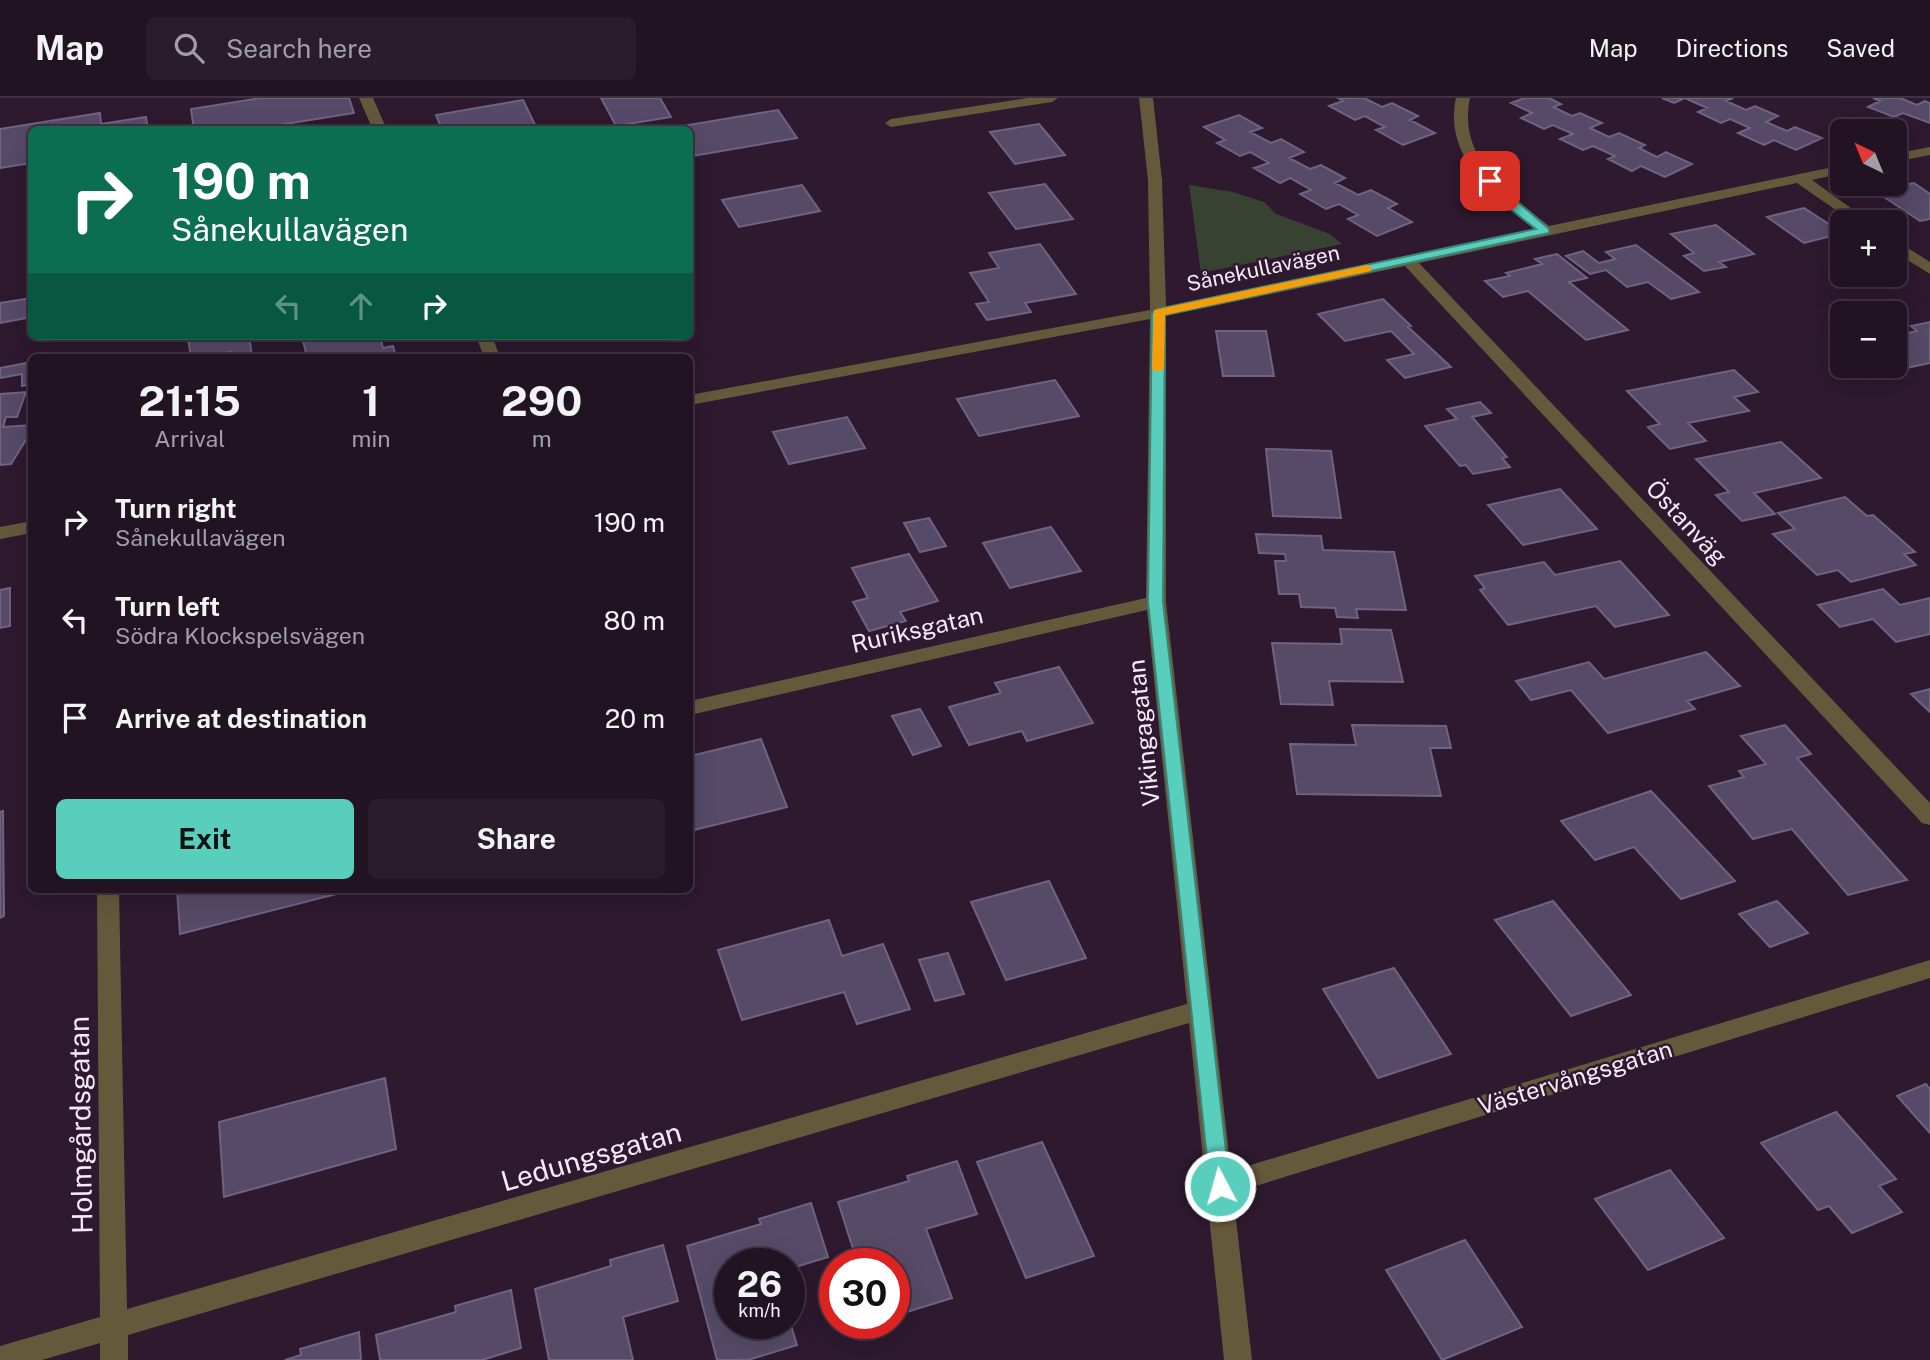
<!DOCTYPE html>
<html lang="en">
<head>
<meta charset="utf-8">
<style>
  :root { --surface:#221323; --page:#2a1c2b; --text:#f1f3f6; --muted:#a29ea6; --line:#3f3241; --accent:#5acebd }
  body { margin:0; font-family:"Public Sans",sans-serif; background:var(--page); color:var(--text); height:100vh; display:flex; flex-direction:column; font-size:26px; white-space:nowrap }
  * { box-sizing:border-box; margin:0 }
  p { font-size:23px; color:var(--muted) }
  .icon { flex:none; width:38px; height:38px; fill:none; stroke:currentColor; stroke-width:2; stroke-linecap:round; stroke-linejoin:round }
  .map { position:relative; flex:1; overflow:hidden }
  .sheet { position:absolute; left:28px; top:256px; width:665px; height:539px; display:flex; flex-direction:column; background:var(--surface); border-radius:10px; box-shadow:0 7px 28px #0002,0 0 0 2px var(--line) }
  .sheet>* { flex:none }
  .top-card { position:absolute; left:28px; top:28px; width:665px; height:214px; border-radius:10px; box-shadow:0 7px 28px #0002,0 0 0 2px var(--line); background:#0b6e4f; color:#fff; overflow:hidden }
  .needle { width:46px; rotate:317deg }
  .tools { position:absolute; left:1830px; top:21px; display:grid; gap:14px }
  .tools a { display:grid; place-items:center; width:77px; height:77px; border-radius:10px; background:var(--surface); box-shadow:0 7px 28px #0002,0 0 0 2px var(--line); font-size:35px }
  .speed { position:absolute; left:714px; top:1150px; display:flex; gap:14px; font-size:35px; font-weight:700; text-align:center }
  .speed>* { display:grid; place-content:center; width:91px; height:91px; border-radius:50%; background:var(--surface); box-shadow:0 7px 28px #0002,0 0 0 2px var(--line); line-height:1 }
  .speed small { font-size:18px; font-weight:400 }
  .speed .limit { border:10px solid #d22; background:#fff; color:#111 }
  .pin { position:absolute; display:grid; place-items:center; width:60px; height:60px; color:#fff; margin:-30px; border-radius:14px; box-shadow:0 4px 10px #0006 }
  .me { position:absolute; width:77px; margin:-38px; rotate:354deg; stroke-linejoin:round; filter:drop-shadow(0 0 5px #0008) }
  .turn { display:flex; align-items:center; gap:24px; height:147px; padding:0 28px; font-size:32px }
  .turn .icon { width:91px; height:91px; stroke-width:2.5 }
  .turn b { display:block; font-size:49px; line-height:60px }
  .lanes { display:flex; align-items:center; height:66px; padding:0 28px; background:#0003; justify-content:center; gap:35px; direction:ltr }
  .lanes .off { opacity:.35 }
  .eta { display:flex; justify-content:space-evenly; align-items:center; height:119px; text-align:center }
  .eta b { font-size:42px; font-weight:700; line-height:49px }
  .primary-button { display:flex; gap:14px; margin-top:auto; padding:14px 28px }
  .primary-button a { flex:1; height:80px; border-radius:10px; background:var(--accent); color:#111; font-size:28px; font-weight:700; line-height:80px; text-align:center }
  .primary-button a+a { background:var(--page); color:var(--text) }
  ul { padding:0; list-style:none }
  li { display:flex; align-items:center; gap:21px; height:98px; padding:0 28px }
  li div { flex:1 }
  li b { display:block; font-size:26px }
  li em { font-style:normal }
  header { display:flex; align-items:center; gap:42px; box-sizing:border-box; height:98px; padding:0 35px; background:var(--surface); border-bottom:2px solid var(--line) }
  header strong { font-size:33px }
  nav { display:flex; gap:38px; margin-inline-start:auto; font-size:24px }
  .search { width:490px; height:63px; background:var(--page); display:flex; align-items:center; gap:18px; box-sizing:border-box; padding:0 24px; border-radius:10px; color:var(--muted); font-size:26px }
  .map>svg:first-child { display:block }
  .green { fill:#384232 }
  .building { fill:#564a68; stroke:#6f6382; stroke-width:2 }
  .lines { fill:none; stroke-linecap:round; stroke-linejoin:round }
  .lane { fill:#65593c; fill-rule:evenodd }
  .street { fill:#65593c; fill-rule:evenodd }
  .route { fill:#5acebd; stroke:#3a867b; stroke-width:2 }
  .slow { fill:#f59e0b }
  .labels { text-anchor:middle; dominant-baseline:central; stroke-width:5; stroke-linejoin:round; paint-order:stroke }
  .far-street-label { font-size:21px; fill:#f7e9f8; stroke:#2e192f }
  .street-label { font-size:24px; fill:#f7e9f8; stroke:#2e192f }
  .near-street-label { font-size:28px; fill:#f7e9f8; stroke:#2e192f }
</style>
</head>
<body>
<header>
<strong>Map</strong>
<div class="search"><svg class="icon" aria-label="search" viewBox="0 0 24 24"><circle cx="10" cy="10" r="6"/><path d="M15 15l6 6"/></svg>Search here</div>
<nav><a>Map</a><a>Directions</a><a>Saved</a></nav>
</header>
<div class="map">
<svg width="1930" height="1262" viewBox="0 0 1930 1262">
  <rect width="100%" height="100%" fill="#2e192f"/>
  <path class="green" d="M1189 87 1233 94 1264 104 1276 116 1330 136 1342 146 1201 175Z"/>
  <path class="building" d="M261 0H349L354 15 247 32H194L191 11Z
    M601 0H660L671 19 616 28Z
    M1338 0H1364L1382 9 1392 5 1418 18 1410 22 1435 35 1403 47 1376 32 1385 29 1365 18 1355 22 1329 8 1343 3Z
    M1525 0H1549L1561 6 1553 9 1572 18 1580 15 1602 25 1590 30 1609 39 1619 35 1645 47 1639 50 1657 59 1666 54 1692 66 1665 79 1641 68 1632 73 1608 61 1615 58 1593 48 1583 52 1560 41 1573 36 1553 27 1544 31 1521 20 1532 15 1511 5Z
    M1662 0H1733L1726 3 1746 12 1755 8 1778 18 1766 24 1787 33 1795 29 1822 40 1796 52 1774 42 1764 47 1738 35 1750 30 1730 21 1721 25 1698 14 1707 10 1685 0 1674 5Z
    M1873 0H1900L1917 7 1925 3 1930 5V25L1903 15 1894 19 1868 9 1880 3Z
    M523 2 536 29 545 28 547 32H424L441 29 436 17Z
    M778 12 797 40 693 58 690 51V32L677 29Z
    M100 15 101 26 146 19 148 32H32V65L0 70V31Z
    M1239 17 1262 30 1250 34 1271 45 1281 41 1304 54 1289 60 1310 71 1321 67 1345 80 1335 85 1358 97 1371 92 1397 106 1388 110 1412 124 1377 138 1348 121 1358 117 1339 106 1326 111 1300 96 1311 92 1290 80 1280 85 1254 70 1269 65 1250 54 1240 58 1217 45 1225 42 1204 29Z
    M1039 26 1065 57 1015 66 990 34Z
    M1914 85 1930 96V121L1920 123 1875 93Z
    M1045 86 1073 121 1016 131 989 95Z
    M802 87 820 113 739 129 722 102Z
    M1804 110 1843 135 1804 145 1767 119Z
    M1716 127 1754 156 1719 164 1726 169 1704 173 1684 158 1694 155 1671 136Z
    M1040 146 1076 196 1025 205 1031 214 987 222 976 206 989 204 970 175 999 170 989 155Z
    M1636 147 1699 194 1671 201 1648 184 1627 189 1606 172 1590 176 1566 158 1583 153 1599 165 1615 161 1606 154Z
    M1557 156 1587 180 1569 184 1628 232 1586 242 1528 193 1503 199 1485 183 1510 178 1506 175 1542 166 1535 161Z
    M32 200V219L0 225V205Z
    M1383 201 1411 228 1408 229 1451 269 1405 280 1387 262 1414 256 1391 233 1345 243 1318 216Z
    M1930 224V265L1888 274 1879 268H1895V238L1917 233 1911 228Z
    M1216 233H1266L1274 278H1223Z
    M204 238H249L252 259H232L231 254 191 259 188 241Z
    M302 238H380L383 250 393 248 396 259H307Z
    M32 264V286L22 288V276L0 280V270Z
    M1734 272 1758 294 1734 299 1749 313 1688 325 1706 343 1670 351 1648 329 1660 326 1627 293Z
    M1055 282 1079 318 979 338 957 301Z
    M26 294 17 319H6L3 329 32 327V332L11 366 0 367V296Z
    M1480 304 1491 315 1472 319 1507 359 1502 360 1510 369 1473 376 1466 367 1460 368 1425 328 1457 321 1447 311Z
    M847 319 865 350 789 366 773 334Z
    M1781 344 1821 380 1754 395 1775 416 1742 423 1716 397 1729 394 1696 361Z
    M1266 351 1331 353 1341 420 1273 418Z
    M1560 391 1597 431 1523 447 1488 407Z
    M1845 399 1867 418 1873 417 1915 454 1904 456 1916 467 1851 484 1838 472 1817 477 1773 436 1795 431 1778 415Z
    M929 420 946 448 920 454 904 425Z
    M1051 429 1081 473 1010 490 983 445Z
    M1256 436 1321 438 1323 452 1394 454 1406 512 1356 511 1358 520 1337 519 1335 510 1301 509 1299 496H1279L1275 463H1286L1285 456 1259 455Z
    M909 456 938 503 900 514 906 523 869 533 853 504 868 500 852 470Z
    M1620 463 1669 517 1615 529 1596 508 1508 527 1480 492 1485 490 1475 478 1544 464 1555 477Z
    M10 490V528L0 530V492Z
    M1883 491 1900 507 1930 500V536L1896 544 1873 521 1840 529 1818 507Z
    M1340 531 1391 532 1403 584 1329 583 1333 607 1281 606 1272 545 1342 546Z
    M1706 554 1740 588 1687 603 1695 611 1608 635 1571 592 1531 602 1516 583 1589 564 1604 581Z
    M1059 569 1093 625 1027 643 1022 633 969 647 949 609 1001 595 995 585Z
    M1930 591V614L1911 596Z
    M920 611 941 648 913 657 892 618Z
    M1352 627 1446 628 1451 650H1430L1441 698 1297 696 1290 646 1356 647Z
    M1785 627 1811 656 1797 660 1907 782 1848 797 1792 731 1753 741 1709 688 1744 679 1739 673 1766 666 1741 638Z
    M761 641 787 709 690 733V658Z
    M1651 693 1735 783 1681 801 1634 749 1595 762 1561 723Z
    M3 713 4 818 0 820V714Z
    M1049 783 1086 860 1006 882 971 804Z
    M177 791H356L180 836Z
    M1553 803 1631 897 1571 918 1495 822Z
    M1777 803 1808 835 1770 849 1739 816Z
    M829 822 842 858 883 846 910 911 857 926 844 894 742 922 718 852Z
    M948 855 964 896 935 903 919 862Z
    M1394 870 1451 956 1378 980 1323 891Z
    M385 980 396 1051 224 1099 219 1024Z
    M1926 986 1930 991V1035L1897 998Z
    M1836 1014 1896 1081 1879 1088 1902 1114 1852 1135 1829 1108 1818 1112 1761 1045Z
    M1042 1044 1094 1158 1026 1180 977 1064Z
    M957 1063 977 1116 926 1131 952 1200 894 1218V1166H858L838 1104 909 1083 907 1078Z
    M1670 1072 1724 1140 1648 1172 1595 1101Z
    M811 1105 828 1159 789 1171V1166H730V1225H789V1221L797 1247 748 1262H717L687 1148 761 1126 759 1121Z
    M1465 1142 1522 1229 1442 1262 1386 1172Z
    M663 1147 678 1203 623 1219 633 1262H549L535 1191 611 1168 610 1162Z
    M511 1192 521 1250 482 1262H380L376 1237 456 1214 455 1208Z
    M359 1234 361 1262H285L301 1257 300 1251Z"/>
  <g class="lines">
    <path class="lane" d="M1028 0H1058L1052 4 891 29 885 25 891 21Z"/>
    <path class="street" d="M359 0H373L387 32H373Z
      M1139 0H1153L1162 82 1166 209 1534 131C1493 98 1443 58 1456 0H1470C1457 59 1507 95 1549 128L1843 67V75L1812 82 1870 124H1853L1797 85 1419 165 1930 705V727L1922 725 1405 168 1166 218V504L1231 1073 1930 862V880L1233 1095 1252 1262H1224L1189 925 128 1237V1262H100V1245L42 1262H0V1248L100 1219 97 791H119L127 1211 1187 906 1147 512 690 617V603L1146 500 1150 221 690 307V297L1150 212 1148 82Z
      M1930 49V57L1895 64V56Z
      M1895 142 1930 164V176L1895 154Z
      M476 238H492L500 259H484Z
      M32 423V435L0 441V429Z"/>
  </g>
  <path class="route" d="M1490 80 1549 131V135L1165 217 1163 504 1230 1088 1227 1094 1220 1096 1213 1094 1210 1088 1148 504 1152 215 1158 211 1536 131 1501 104 1484 83Z"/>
  <path class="slow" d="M1367 167 1371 168V173L1165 217 1164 271 1158 274 1152 271 1154 212Z"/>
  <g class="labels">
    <g class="far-street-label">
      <text transform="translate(1263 170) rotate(-12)">Sånekullavägen</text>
    </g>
    <g class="street-label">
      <text transform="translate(1687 424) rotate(47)">Östanväg</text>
      <text transform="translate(917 531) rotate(-13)">Ruriksgatan</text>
      <text transform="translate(1143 635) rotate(-96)">Vikingagatan</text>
      <text transform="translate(1575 979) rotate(-17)">Västervångsgatan</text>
    </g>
    <g class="near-street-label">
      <text transform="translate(80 1027) rotate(-91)">Holmgårdsgatan</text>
      <text transform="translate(591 1058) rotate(-16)">Ledungsgatan</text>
    </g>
  </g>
</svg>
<div class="tools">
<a><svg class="needle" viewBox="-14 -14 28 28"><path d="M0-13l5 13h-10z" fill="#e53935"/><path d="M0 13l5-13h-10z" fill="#a29ea6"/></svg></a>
<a>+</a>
<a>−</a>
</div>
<div class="speed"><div>26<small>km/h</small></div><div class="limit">30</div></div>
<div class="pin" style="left:1490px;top:83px;background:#d93025"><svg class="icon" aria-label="arrive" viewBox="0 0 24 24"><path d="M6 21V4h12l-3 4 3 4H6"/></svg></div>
<svg class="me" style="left:1220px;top:1088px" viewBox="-20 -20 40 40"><circle r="17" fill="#5acebd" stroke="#fff" stroke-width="3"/><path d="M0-11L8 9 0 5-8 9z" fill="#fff"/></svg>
<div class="top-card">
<div class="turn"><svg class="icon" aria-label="right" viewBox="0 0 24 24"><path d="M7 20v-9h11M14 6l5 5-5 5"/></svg><div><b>190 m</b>Sånekullavägen</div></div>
<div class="lanes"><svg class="icon off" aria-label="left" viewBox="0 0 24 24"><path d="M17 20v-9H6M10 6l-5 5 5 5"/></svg><svg class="icon off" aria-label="ahead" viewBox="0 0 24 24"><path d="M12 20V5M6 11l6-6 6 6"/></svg><svg class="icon" aria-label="right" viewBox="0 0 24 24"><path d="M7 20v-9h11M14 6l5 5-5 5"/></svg></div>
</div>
<section class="sheet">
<div class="eta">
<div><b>21:15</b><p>Arrival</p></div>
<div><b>1</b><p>min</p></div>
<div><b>290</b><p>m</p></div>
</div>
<ul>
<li><svg class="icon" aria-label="right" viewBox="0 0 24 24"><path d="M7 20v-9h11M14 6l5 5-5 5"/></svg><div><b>Turn right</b><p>Sånekullavägen</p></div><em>190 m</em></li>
<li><svg class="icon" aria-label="left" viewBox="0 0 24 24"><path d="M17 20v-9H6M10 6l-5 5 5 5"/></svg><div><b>Turn left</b><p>Södra Klockspelsvägen</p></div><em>80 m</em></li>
<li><svg class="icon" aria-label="arrive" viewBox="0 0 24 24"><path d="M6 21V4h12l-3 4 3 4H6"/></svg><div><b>Arrive at destination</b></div><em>20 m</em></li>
</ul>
<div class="primary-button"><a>Exit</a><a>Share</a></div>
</section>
</div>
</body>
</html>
